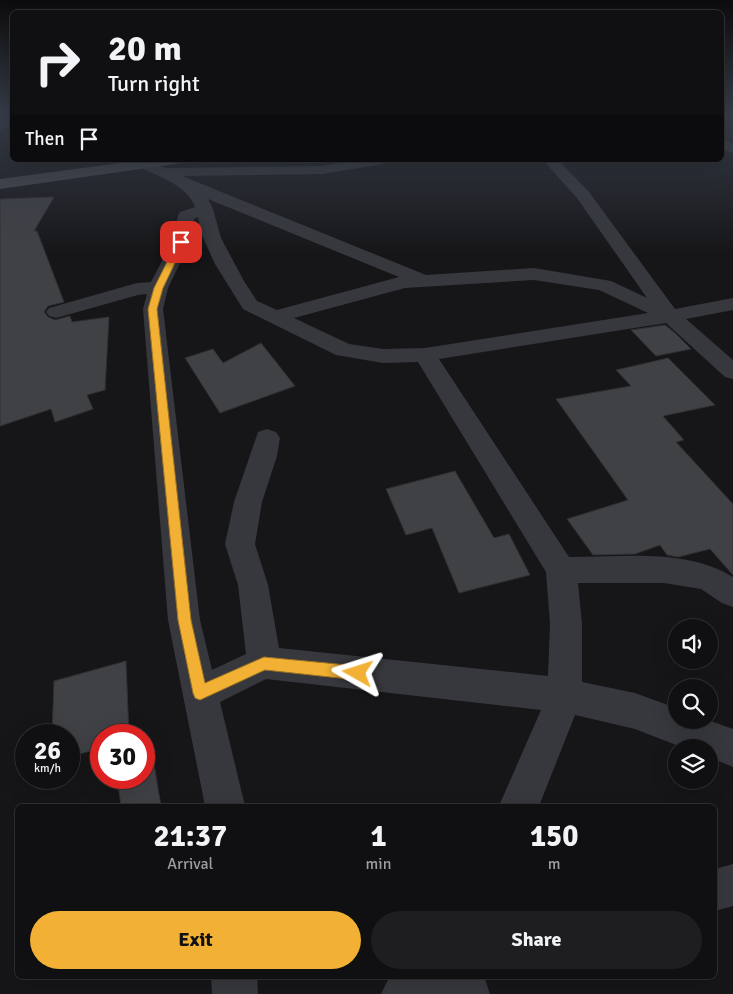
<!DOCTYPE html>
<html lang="en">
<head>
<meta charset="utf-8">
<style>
  :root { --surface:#101012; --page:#1e1e20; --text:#f1f3f6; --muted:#9c9d9f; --line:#303032; --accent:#f2b134 }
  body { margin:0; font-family:Signika,sans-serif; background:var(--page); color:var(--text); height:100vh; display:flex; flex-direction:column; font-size:19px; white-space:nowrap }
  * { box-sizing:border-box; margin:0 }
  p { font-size:16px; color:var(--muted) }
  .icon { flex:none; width:28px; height:28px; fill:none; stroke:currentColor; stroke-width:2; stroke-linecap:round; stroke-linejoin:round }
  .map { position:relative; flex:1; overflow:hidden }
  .panel { position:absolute; left:15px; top:804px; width:702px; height:175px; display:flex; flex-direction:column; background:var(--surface); border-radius:8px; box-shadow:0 5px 20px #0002,0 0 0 1px var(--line) }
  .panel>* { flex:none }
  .guide { position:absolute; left:10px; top:10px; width:714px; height:152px; border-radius:8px; box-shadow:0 5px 20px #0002,0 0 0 1px var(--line); background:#101012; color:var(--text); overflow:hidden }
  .fabs { position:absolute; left:668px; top:619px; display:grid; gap:10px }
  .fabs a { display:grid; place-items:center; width:50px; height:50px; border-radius:50%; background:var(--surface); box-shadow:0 5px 20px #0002,0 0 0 1px var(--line); font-size:25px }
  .speed { position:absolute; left:15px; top:724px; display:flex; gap:10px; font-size:25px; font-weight:700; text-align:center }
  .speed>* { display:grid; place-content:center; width:65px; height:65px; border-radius:50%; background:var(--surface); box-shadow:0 5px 20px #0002,0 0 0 1px var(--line); line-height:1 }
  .speed small { font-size:12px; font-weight:400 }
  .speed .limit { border:8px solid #d22; background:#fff; color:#111 }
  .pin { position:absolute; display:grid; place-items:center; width:42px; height:42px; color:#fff; margin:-21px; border-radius:10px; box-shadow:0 2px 8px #0006 }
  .me { position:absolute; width:55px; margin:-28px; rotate:276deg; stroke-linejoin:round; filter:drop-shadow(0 0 4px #0008) }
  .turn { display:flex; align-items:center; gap:18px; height:105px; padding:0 15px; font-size:22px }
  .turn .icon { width:65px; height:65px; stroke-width:2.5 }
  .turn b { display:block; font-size:35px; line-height:42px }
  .then { display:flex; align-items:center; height:48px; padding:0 15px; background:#0003; gap:10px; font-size:19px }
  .eta { display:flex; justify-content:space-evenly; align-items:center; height:85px; text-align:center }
  .eta b { font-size:30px; font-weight:700; line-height:35px }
  .button { display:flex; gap:10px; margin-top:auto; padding:10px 15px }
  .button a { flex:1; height:58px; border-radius:30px; background:var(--accent); color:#111; font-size:20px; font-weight:700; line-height:58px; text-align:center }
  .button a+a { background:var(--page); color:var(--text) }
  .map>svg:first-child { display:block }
  .building { fill:#404145; stroke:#303034 }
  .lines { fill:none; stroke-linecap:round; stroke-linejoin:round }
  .lane { fill:#37383d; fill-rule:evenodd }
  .street { fill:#37383d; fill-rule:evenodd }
  .secondary { fill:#45474d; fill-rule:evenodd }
  .route { fill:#f2b134; stroke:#9d7322 }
</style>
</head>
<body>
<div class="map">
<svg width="733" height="994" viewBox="0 0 733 994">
  <rect width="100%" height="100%" fill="#161618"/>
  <path class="building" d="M54 197 34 231H37L64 302 48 306 44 312 48 317 55 320 70 316 72 322 109 317 105 390 87 395 93 409 55 422 51 409 0 426V199Z
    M665 325 675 333 691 349 656 356 631 330Z
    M261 343 295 386 220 413 185 358 213 349 223 363Z
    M668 358 715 405 663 416 684 440 676 442 733 504V575L710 549 678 557 667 555 660 545 635 554 593 555 567 519 628 500 556 399 631 386 616 370Z
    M455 471 494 538 509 534 530 575 459 593 432 528 406 535 386 489Z
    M126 661 129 735H101V748L69 757V735H52L54 681Z
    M150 740 161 806H121L117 778H144V742Z"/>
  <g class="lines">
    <path class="lane" d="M12 117V124L0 131V124Z"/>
    <path class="street" d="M721 139 733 144V153L721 149Z
      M142 160 166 168 322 166 356 160H389L387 163 382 164 322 174 182 176 426 275 534 268 611 281 647 298 577 198 543 160H558L589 192 675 309 733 298V310L686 319 733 360V379L725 377 666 323 439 359 569 557C622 557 687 548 733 577V607L722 603 701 589 664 583H578L582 624V682L635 693 676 708V720H708L733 729V767L709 757V748H684L635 729 575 715 539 806H499L541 710 266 679 220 702 245 806H205L168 620 143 309 147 294 138 295 56 318 49 316 46 312 49 308 137 283 151 282 172 242 178 216 180 212 195 207C187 185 158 176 139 167L137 164ZM208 199 399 277 277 310 257 301 244 281 221 238 213 209ZM198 217 201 233 215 264 243 309 336 355 383 363 418 362 546 572 550 624 548 676 279 648 268 585 255 544 262 502 277 456 280 438 276 432 267 429 258 432 234 502 225 544 238 585 246 654 212 670 200 620 163 309 168 288 190 242 194 219ZM534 280 599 290 648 313 425 348 383 349 349 344 294 318 405 288Z
      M733 864V906L715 911V869Z
      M211 976H257L258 994H212Z
      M390 976H484L490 994H381Z"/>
    <path class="secondary" d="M143 160H182L180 163 175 164 0 189V179Z"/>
  </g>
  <linearGradient id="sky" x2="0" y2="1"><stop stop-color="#0c0c0d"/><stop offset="0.45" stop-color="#363c48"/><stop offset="1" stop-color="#363c48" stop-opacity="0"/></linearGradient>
  <rect width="733" height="254" fill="url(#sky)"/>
  <path class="route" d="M181 240 185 242 163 288 157 309 191 620 205 683 264 657 358 666 363 668 365 673 363 678 358 680 265 670 200 700 195 698 193 693 178 620 148 309 154 288 177 242Z"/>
</svg>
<div class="fabs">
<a><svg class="icon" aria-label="sound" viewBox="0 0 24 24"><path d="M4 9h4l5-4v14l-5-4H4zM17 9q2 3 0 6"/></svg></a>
<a><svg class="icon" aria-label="search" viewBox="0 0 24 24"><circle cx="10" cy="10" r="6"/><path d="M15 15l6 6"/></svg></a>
<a><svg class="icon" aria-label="layers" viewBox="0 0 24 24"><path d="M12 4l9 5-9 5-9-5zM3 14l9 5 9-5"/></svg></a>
</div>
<div class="speed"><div>26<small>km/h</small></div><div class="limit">30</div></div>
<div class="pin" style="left:181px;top:242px;background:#d93025"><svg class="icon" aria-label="arrive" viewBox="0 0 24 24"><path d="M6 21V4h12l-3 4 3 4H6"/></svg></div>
<svg class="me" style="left:358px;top:673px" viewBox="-20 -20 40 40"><path d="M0-17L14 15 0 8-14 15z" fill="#f2b134" stroke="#fff" stroke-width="4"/></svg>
<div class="guide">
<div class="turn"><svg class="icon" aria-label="right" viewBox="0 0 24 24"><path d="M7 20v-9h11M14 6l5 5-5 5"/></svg><div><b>20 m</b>Turn right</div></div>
<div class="then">Then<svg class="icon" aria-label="arrive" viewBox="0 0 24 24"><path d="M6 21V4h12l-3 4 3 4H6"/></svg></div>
</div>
<section class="panel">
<div class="eta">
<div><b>21:37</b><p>Arrival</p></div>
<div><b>1</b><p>min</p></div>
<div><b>150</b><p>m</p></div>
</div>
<div class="button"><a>Exit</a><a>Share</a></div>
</section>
</div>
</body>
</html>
